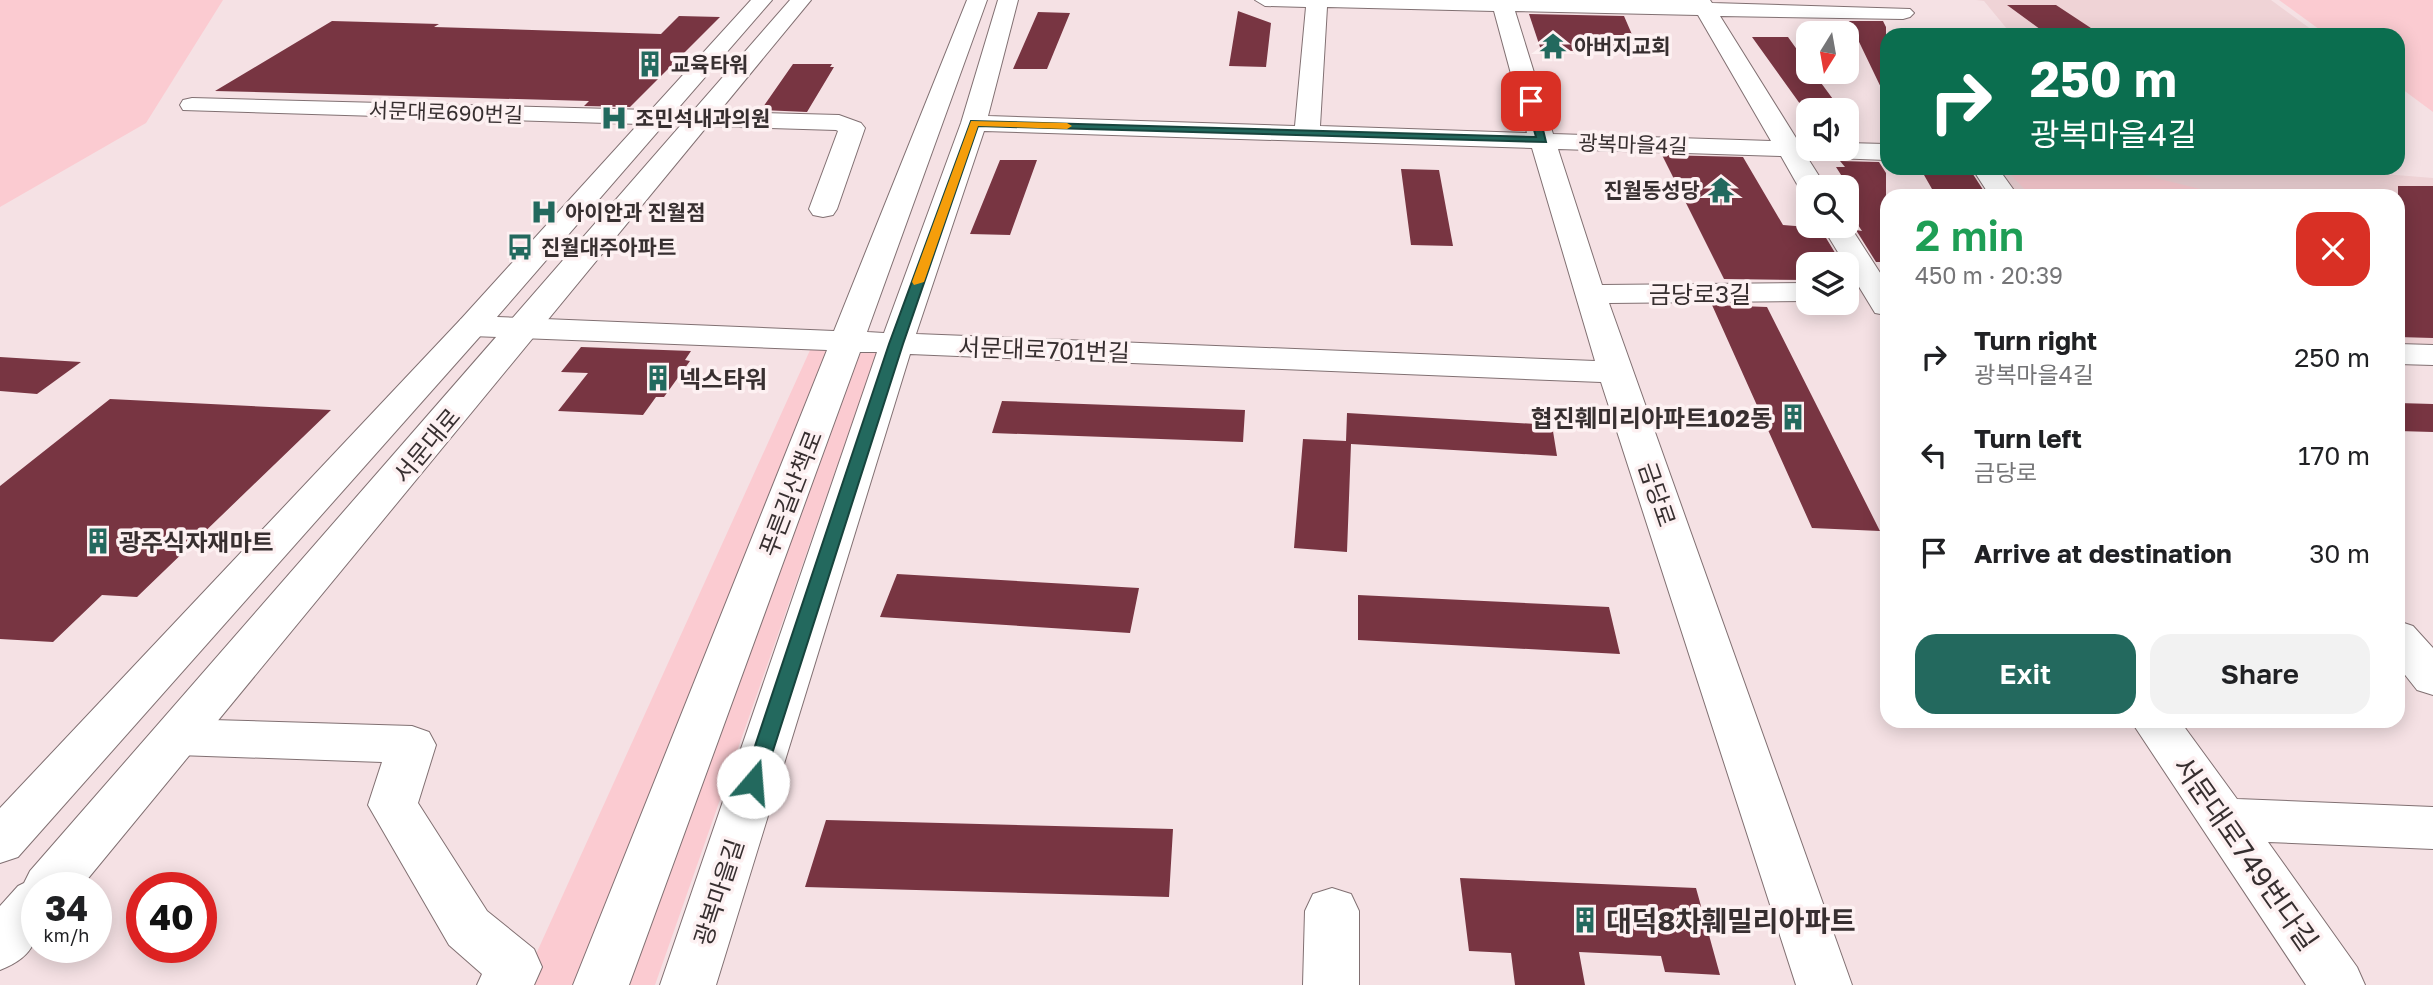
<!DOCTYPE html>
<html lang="en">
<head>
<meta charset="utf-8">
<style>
  :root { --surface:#fff; --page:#f2f2f2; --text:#202124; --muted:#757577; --accent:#23695e }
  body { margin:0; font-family:"Golos Text","Noto Sans KR",sans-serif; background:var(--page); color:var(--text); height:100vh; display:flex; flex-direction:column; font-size:26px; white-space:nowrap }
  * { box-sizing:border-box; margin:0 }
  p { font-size:23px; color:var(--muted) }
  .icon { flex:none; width:38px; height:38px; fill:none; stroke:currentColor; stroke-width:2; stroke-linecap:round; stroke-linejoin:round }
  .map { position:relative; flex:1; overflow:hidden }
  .drawer { position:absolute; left:1880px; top:189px; width:525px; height:539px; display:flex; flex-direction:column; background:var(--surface); border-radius:21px; box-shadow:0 4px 18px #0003 }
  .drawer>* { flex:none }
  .hud { position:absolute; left:1880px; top:28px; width:525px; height:147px; border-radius:21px; box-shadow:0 4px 18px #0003; background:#0b6e4f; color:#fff; overflow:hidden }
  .needle { width:46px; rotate:191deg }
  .tools { position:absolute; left:1796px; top:21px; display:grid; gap:14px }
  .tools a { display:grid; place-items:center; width:63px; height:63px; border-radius:14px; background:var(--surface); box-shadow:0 4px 18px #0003; font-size:35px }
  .speed { position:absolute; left:21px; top:872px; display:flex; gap:14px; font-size:35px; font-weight:700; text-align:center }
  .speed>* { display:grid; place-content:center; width:91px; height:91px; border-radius:50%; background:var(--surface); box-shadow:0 4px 18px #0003; line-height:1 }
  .speed small { font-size:18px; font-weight:400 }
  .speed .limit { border:10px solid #d22; background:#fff; color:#111 }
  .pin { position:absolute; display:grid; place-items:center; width:60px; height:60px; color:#fff; margin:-30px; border-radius:14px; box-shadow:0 4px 10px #0006 }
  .me { position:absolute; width:77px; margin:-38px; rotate:18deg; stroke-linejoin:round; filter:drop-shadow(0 0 5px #0008) }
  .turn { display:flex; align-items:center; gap:24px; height:147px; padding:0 35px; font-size:32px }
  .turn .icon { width:91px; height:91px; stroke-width:2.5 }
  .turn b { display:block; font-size:49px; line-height:60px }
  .round { display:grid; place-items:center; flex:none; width:74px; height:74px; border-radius:21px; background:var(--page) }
  .overview { display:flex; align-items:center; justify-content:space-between; height:119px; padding:0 35px }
  h1 { font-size:42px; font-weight:600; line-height:52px; color:#1e9e55 }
  .cta { display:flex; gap:14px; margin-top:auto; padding:14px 35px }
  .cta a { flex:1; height:80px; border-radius:21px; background:var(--accent); color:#fff; font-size:28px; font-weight:600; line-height:80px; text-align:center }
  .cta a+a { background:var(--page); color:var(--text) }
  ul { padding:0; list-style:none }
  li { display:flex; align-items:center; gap:21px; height:98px; padding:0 35px }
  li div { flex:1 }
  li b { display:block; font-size:26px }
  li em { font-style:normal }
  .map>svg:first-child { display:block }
  .built { fill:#efd3d6 }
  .green { fill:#fbcbd1 }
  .building { fill:#783542 }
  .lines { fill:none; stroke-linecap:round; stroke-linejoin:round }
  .minor-casing { stroke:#817072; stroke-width:2 }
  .major-casing { stroke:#817072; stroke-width:2 }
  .minor { fill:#fff; fill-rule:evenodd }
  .major { fill:#fff; fill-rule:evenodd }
  .route { fill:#23695e; stroke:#17443d; stroke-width:2 }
  .slow { fill:#f59e0b }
  .labels { text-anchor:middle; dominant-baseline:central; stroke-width:7; stroke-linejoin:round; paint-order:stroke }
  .far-poi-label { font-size:21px; font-weight:bold; fill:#372f30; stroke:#fdf1f2; text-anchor:start }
  .far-street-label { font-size:21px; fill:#372f30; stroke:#fdf1f2 }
  .street-label { font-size:24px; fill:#372f30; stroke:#fdf1f2 }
  .poi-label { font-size:24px; font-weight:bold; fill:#372f30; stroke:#fdf1f2; text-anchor:start }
  .near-street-label { font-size:28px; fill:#372f30; stroke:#fdf1f2 }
  .near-poi-label { font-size:28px; font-weight:bold; fill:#372f30; stroke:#fdf1f2; text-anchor:start }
</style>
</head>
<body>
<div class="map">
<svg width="2433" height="985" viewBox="0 0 2433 985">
  <rect width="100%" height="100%" fill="#f5e1e4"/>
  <path class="built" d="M1976 0H2271L2319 35H2012L1984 1Z
    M1985 168H2309L2433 178V355L2398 354V196H2004Z"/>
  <path class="green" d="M0 0H223L146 123 0 207Z
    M2279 0H2433V112L2398 86V35H2327Z
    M2026 169 2139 174 2229 196H2031L2011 175Z
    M811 348 877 352 655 985H522Z"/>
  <path class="building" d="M2007 5H2056L2100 34 2048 35Z
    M1238 11 1271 23 1266 67 1229 66Z
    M1038 12 1070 13 1047 69H1013Z
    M1529 14 1624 16 1640 53 1541 50Z
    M679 16 720 17 630 107 584 106 589 101 215 91 332 21 439 24 434 27 661 34Z
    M1849 21H1883L1886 27V98Z
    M1752 37H1788L1808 65V72H1813L1841 110H1808V115Z
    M793 64H832L830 67H834L807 112 761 110Z
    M1662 155 1743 157 1783 225 1820 228 1840 261 1839 264H1808V280L1724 279Z
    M1000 160H1037L1010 235 970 234Z
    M1840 161 1879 162 1886 173V268L1883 262H1876L1856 230 1862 231 1846 207V187H1833L1828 180 1843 178 1836 167H1845Z
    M1920 168H1969L1987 196H1936Z
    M1401 169 1439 170 1453 246 1411 245Z
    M2398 186H2433V338L2398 337Z
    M1712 305 1767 307 1880 531 1812 528Z
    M581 347 691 351 685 360 690 361 664 397H656L643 415 558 411 588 373 561 372Z
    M0 357 81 362 37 394 0 391Z
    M110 399 331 410 137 597 102 595 53 642 0 639V486Z
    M1002 401 1245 410 1243 442 992 433Z
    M2398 403 2433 404V432L2398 431Z
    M1347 413 1552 425 1557 456 1351 444 1347 552 1294 548 1303 439 1346 441Z
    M897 574 1139 588 1130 633 880 617Z
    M1358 595 1609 607 1620 654 1358 640Z
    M826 820 1173 829 1169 897 805 887Z
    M1460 878 1696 888 1720 975 1665 972 1661 956 1579 952 1585 985H1515L1511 953 1469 951Z"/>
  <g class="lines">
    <g class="minor-casing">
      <path id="minor" d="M967 0H987L867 332 884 333 961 123 998 0H1018L988 116 1295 126 1306 7 1265 6 1255 0H1710L1712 3 1910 9 1914 13 1910 17 1903 19 1720 16 1798 141 1808 142V149H1846V143L1886 144V160L1807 157 1826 187H1808V194L1802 193 1781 156 1558 149 1602 285 1808 283V301L1609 303 1852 985H1796L1601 382 910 354 716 985H660L877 352H860L629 985H573L827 350 472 336 461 333 456 326 461 319 472 316 834 331ZM1327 7 1494 11 1527 133 1320 126ZM1515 11 1698 15 1771 141 1553 134ZM984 131 1532 148 1595 361 916 334Z
        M192 98 839 115 861 123 865 128 837 209 833 215 823 217 813 215 809 209 838 131 836 130 183 110 180 105 183 100Z
        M1972 168H1998L2018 196H1990Z
        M1846 220 1886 282V315L1875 313 1822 226H1846Z
        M2398 344 2433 345V365L2398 364Z
        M2398 621 2413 626 2433 648V695L2417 690 2398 666Z
        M178 719 412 726 429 732 436 745 418 803 487 911 534 949 542 967 534 985H477L482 974 449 945 368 805 382 762 178 755 161 750 154 737 161 724Z
        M2131 721H2180L2237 799 2433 807V849L2268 842 2357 967 2365 985H2306Z
        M1332 888 1351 894 1359 911V985H1303L1305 911 1313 894Z"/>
    </g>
    <g class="major-casing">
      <path id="major" d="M751 0H772L483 333 18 857 0 863V808L461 319Z
        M790 0H811L81 887H37C37 928 45 953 0 970V906L18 886 24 883 30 871Z"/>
    </g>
    <use href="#minor" class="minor"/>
    <use href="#major" class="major"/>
  </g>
  <path class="route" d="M1531 98 1536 101 1546 142 978 126 903 344 763 782 760 787H746L743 782 889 344 971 121 1536 137 1526 101Z"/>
  <path class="slow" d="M971 121 1067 123 1072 126 1067 129 978 126 924 282 914 285 912 282Z"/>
  <defs>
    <g id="temple-bare" transform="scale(2.1)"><path d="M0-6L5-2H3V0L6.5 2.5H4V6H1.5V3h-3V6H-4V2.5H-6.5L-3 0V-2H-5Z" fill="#23695e" stroke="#fdf1f2" stroke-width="2.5" paint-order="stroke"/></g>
    <g id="building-bare" transform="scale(2.1)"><path d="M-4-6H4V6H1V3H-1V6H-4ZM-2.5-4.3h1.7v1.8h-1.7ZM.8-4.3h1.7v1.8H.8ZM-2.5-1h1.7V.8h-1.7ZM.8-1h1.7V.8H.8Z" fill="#23695e" stroke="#fdf1f2" stroke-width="2.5" paint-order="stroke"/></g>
    <g id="hospital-bare" transform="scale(2.1)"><path d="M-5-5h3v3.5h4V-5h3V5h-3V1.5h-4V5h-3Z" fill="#23695e" stroke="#fdf1f2" stroke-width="2.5" paint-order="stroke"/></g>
    <g id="bus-bare" transform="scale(2.1)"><path d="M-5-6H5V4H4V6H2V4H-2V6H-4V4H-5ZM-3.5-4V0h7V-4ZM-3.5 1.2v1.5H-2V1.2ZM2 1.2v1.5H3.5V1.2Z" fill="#23695e" stroke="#fdf1f2" stroke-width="2.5" paint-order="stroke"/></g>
  </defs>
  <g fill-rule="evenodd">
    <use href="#temple-bare" x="1553" y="46"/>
    <use href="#building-bare" x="650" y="64"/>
    <use href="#hospital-bare" x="614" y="118"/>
    <use href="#temple-bare" x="1721" y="190"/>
    <use href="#hospital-bare" x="544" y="212"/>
    <use href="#bus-bare" x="520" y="247"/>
    <use href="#building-bare" x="658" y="378"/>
    <use href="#building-bare" x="1793" y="417"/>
    <use href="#building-bare" x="98" y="541"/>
    <use href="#building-bare" x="1585" y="920"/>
  </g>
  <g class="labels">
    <g class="far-poi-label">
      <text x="1574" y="46">아버지교회</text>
      <text x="671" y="64">교육타워</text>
      <text x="635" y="118">조민석내과의원</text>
      <text x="1700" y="190" text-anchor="end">진월동성당</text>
      <text x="565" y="212">아이안과 진월점</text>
      <text x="541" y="247">진월대주아파트</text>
    </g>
    <g class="far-street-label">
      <text transform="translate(446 112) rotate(2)">서문대로690번길</text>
      <text transform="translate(1633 144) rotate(2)">광복마을4길</text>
    </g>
    <g class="street-label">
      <text x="1700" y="293">금당로3길</text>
      <text transform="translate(1044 349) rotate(2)">서문대로701번길</text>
      <text transform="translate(426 445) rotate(-50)">서문대로</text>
      <text transform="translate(790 493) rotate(-69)">푸른길산책로</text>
      <text transform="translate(1658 494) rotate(71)">금당로</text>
      <text transform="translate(718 892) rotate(-72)">광복마을길</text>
    </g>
    <g class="poi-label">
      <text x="679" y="378">넥스타워</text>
      <text x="1772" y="417" text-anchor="end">협진훼미리아파트102동</text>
      <text x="119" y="541">광주식자재마트</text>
    </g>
    <g class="near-street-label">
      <text transform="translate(2246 853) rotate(55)">서문대로749번다길</text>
    </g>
    <g class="near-poi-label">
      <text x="1606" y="920">대덕8차훼밀리아파트</text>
    </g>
  </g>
</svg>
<div class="tools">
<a><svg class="needle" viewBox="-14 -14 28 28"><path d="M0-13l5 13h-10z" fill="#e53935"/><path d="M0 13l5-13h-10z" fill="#757577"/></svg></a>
<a><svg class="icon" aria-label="sound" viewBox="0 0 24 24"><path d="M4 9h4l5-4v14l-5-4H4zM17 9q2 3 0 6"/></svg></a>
<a><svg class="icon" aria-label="search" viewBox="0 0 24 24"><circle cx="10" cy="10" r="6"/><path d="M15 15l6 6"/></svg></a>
<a><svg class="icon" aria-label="layers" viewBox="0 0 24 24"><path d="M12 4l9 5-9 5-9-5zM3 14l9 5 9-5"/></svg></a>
</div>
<div class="speed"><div>34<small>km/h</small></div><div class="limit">40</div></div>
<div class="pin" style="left:1531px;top:101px;background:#d93025"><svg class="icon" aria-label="arrive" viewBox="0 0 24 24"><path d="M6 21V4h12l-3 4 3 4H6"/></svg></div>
<svg class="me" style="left:753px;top:782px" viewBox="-20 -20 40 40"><circle r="19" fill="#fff"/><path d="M0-13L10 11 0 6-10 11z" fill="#23695e"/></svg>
<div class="hud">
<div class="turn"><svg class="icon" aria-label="right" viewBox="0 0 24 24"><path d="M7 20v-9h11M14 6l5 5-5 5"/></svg><div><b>250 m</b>광복마을4길</div></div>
</div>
<section class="drawer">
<div class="overview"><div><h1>2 min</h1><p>450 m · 20:39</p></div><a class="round" style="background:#d93025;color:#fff"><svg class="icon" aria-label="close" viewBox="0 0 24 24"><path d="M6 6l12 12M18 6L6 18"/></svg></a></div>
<ul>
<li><svg class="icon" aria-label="right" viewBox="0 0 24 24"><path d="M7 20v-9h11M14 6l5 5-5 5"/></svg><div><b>Turn right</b><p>광복마을4길</p></div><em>250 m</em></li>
<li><svg class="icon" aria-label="left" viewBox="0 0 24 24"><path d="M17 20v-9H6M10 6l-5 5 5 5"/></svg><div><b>Turn left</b><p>금당로</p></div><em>170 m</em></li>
<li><svg class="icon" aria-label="arrive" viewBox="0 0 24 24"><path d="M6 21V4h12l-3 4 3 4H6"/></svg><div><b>Arrive at destination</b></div><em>30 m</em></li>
</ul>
<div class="cta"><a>Exit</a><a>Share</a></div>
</section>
</div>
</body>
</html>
